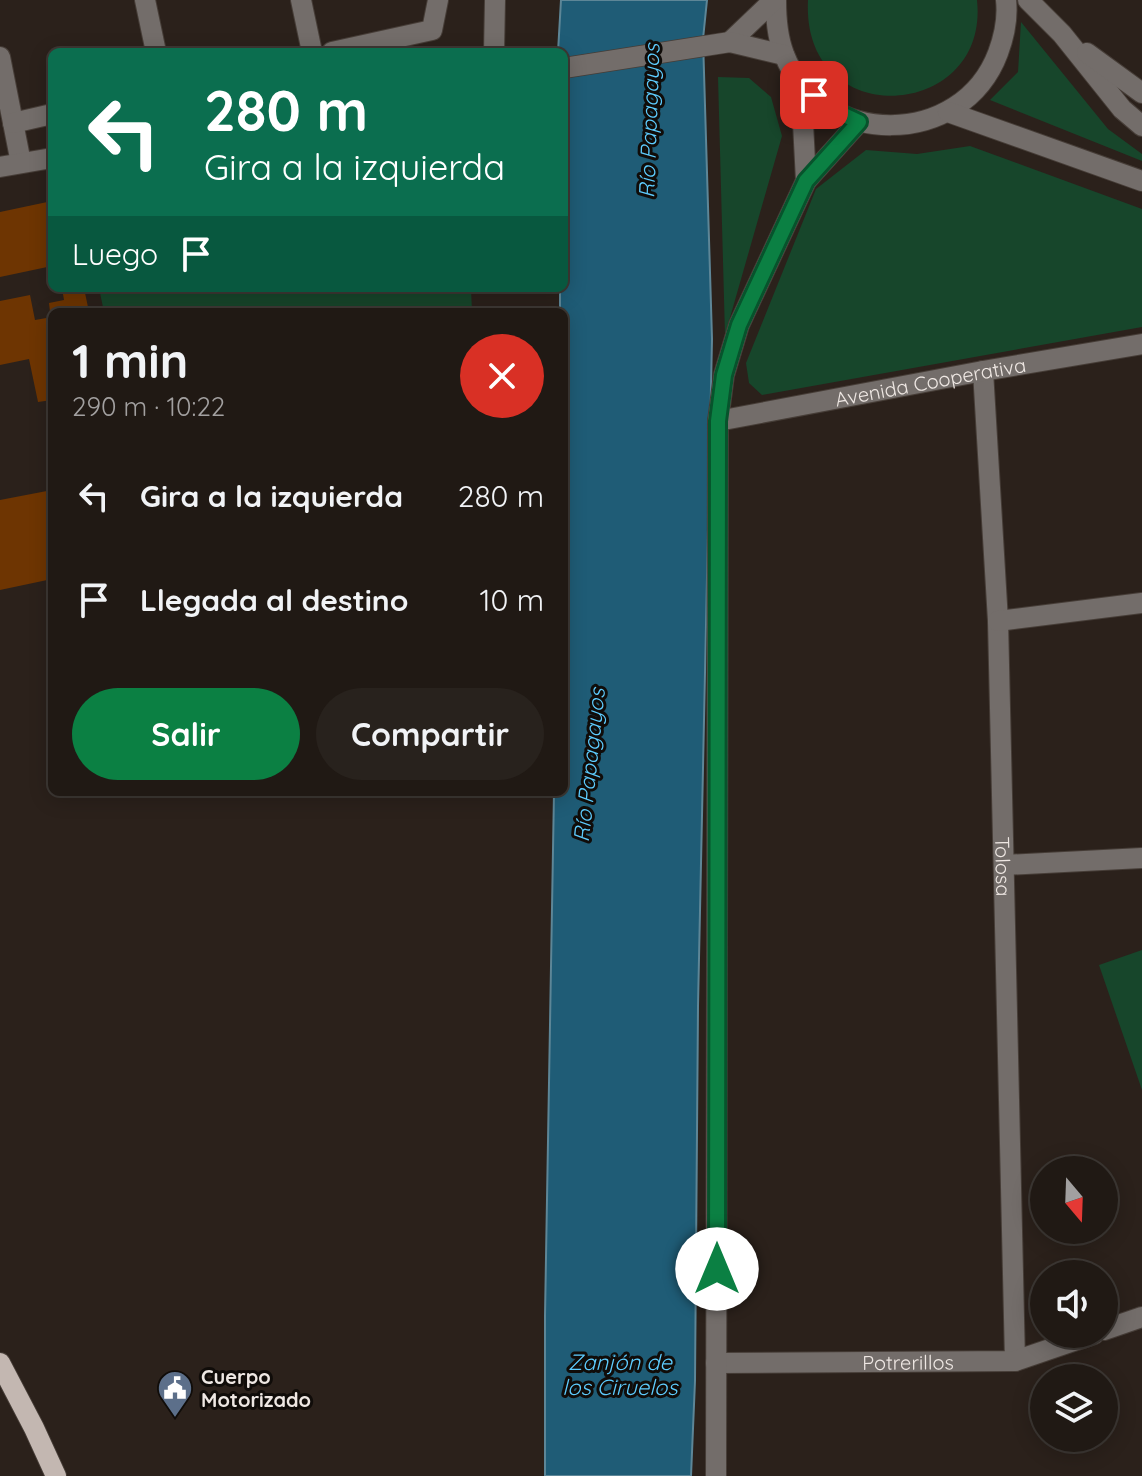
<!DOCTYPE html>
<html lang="es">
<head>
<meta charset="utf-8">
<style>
  :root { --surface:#201914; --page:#28221d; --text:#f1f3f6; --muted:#a2a0a0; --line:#3d3834; --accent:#0b8043 }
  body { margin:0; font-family:Quicksand,sans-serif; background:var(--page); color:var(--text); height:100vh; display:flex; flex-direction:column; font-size:30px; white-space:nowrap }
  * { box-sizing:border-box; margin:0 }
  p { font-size:26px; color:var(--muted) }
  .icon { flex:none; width:44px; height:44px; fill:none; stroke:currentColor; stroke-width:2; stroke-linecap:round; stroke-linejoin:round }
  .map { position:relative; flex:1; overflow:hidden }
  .sheet { position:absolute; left:48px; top:308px; width:520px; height:488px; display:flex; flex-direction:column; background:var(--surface); border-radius:12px; box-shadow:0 4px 20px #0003,0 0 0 2px var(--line) }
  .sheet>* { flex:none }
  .guide { position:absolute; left:48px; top:48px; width:520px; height:244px; border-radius:12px; box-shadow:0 4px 20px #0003,0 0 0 2px var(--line); background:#0b6e4f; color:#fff; overflow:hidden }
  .needle { width:52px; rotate:161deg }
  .controls { position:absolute; left:1030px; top:1156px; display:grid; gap:16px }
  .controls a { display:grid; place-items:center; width:88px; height:88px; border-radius:50%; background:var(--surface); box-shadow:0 4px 20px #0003,0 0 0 2px var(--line); font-size:40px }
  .pin { position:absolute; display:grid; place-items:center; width:68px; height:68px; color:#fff; margin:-34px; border-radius:16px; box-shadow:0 4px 12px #0006 }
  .me { position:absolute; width:88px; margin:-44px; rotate:0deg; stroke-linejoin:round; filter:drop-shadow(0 0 6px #0008) }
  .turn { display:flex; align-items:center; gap:28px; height:168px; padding:0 24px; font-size:36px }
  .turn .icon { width:104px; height:104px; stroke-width:2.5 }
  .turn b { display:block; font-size:56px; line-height:68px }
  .then { display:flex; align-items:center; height:76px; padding:0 24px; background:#0003; gap:16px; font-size:30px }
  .round { display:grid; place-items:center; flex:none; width:84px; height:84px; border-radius:42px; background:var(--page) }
  .headline { display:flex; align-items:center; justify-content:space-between; height:136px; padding:0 24px }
  h1 { font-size:48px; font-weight:700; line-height:60px }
  .cta { display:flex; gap:16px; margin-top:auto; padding:16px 24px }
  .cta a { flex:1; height:92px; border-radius:48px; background:var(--accent); color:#fff; font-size:32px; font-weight:700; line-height:92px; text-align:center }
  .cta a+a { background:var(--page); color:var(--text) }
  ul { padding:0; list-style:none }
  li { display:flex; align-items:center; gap:24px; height:104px; padding:0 24px }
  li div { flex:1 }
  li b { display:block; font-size:30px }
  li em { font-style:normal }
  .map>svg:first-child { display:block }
  .green { fill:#17462b }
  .water { fill:#1f5c76; stroke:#5d8697; stroke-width:2 }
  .building { fill:#6e3502 }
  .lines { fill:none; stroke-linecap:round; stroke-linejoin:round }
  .minor-casing { stroke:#463d37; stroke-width:22 }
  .major-casing { stroke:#463d37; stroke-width:22 }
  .minor { stroke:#736d6a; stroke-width:20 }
  .major { stroke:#c3b7b1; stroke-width:20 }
  .route-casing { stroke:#07532c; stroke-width:20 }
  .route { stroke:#0b8043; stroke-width:14 }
  .labels { text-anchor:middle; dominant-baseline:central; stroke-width:6; stroke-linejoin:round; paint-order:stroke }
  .street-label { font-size:20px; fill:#eee7e3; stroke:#100c09 }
  .poi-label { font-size:20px; font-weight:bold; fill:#eee7e3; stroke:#100c09; text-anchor:start }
  .water-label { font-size:22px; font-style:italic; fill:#5ecdff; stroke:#100c09 }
</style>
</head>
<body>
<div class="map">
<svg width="1142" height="1476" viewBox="0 0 1142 1476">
  <rect width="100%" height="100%" fill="#2b211b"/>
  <path class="green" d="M808 0H977C990 121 801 134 808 0Z
    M1021 22 1108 129 1142 154V161L990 100 1018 72Z
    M718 77 749 78 771 97 782 136 725 335Z
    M970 146 1142 209V327L762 395 749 383 746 363 816 189 866 150 917 154Z
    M99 288H471L472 312H104Z
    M1142 950V1090L1099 965Z"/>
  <path class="water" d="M561 0H707L703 39 712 339 698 1006 695 1381 691 1476H545V1316L554 792H564V312H560V288H564V52H558Z"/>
  <path class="building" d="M52 201V266L0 277V212Z
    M62 288H84L89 312H50L49 303 64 300Z
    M30 295 35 320 52 317V400L38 402 29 359 0 365V301Z
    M52 490V579L0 590V500Z"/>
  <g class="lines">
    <g class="minor-casing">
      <g id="minor">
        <path d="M145 0 156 52"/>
        <path d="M301 0 312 52"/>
        <path d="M776 0C776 19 777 36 784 54 820 149 962 149 998 53 1004 37 1008 18 1006 0"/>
        <path d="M1028 0 1062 34 1122 109 1142 126"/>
        <path d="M730 42 774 0"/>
        <path d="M332 52 432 30 438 0"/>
        <path d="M494 52 495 0"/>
        <path d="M1087 53 1142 93"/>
        <path d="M0 57 21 163"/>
        <path d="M564 68 730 42 784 55"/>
        <path d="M801 84 806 181"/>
        <path d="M948 112 1142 181"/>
        <path d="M13 123 52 114"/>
        <path d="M0 167 52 158"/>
        <path id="s1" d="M983 371 998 621 1015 1361"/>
        <path id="s2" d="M718 421 983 371 1142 344"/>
        <path d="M998 621 1142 603"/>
        <path d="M1004 865 1142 858"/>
        <path d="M1104 1330 1142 1317"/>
        <path id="s3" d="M716 1363 1015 1361 1094 1334"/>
        <path d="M716 1476 718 421 724 375 739 325 806 181 859 122"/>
      </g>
    </g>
    <g class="major-casing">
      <path id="major" d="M0 1363 34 1428 56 1476"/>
    </g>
    <use href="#minor" class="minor"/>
    <use href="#major" class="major"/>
  </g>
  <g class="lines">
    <g class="route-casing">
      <path id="route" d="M717 1269 718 421 724 375 739 325 806 181 859 122 827 107 814 95"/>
    </g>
    <use href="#route" class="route"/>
  </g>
  <defs>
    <g id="civic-pin" transform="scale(1.8)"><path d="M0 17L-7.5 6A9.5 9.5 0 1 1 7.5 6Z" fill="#5c6f8a" stroke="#100c09"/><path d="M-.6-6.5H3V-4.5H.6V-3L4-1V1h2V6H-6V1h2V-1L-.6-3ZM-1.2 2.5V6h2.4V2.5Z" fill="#fff"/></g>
  </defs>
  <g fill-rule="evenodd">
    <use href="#civic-pin" x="175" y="1388"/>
  </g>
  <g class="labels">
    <g class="street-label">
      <text stroke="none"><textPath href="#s2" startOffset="216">Avenida Cooperativa</textPath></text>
      <text stroke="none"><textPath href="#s1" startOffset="496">Tolosa</textPath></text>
      <text stroke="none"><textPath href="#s3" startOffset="192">Potrerillos</textPath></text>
    </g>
    <g class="poi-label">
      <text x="201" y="1376">Cuerpo<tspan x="201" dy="23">Motorizado</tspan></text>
    </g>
    <g class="water-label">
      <text transform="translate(649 121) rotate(-88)">Río Papagayos</text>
      <text transform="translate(589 765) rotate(-84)">Río Papagayos</text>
      <text x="620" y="1362">Zanjón de<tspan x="620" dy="25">los Ciruelos</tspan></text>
    </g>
  </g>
</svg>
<div class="controls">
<a><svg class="needle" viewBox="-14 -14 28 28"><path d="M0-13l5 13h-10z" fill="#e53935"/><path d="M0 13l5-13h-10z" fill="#a2a0a0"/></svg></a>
<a><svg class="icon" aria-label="sound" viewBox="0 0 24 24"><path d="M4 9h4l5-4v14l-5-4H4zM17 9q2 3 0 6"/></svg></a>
<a><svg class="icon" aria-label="layers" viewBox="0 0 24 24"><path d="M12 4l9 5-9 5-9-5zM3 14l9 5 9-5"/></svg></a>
</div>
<div class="pin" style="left:814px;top:95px;background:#d93025"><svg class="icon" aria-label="arrive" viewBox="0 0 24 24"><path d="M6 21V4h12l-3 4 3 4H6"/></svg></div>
<svg class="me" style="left:717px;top:1269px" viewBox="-20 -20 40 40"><circle r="19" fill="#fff"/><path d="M0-13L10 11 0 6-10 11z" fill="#0b8043"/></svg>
<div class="guide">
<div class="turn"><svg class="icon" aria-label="left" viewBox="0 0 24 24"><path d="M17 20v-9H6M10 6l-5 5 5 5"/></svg><div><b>280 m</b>Gira a la izquierda</div></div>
<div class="then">Luego<svg class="icon" aria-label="arrive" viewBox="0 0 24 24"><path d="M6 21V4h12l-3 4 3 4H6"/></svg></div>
</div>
<section class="sheet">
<div class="headline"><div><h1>1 min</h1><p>290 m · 10:22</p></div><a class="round" style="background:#d93025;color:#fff"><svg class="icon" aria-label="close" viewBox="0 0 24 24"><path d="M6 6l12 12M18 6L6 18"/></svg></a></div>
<ul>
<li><svg class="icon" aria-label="left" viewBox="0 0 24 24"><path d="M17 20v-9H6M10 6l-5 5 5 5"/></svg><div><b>Gira a la izquierda</b></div><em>280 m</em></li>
<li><svg class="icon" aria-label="arrive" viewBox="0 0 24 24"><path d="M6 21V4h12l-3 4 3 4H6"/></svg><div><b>Llegada al destino</b></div><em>10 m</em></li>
</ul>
<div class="cta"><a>Salir</a><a>Compartir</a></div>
</section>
</div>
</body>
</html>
